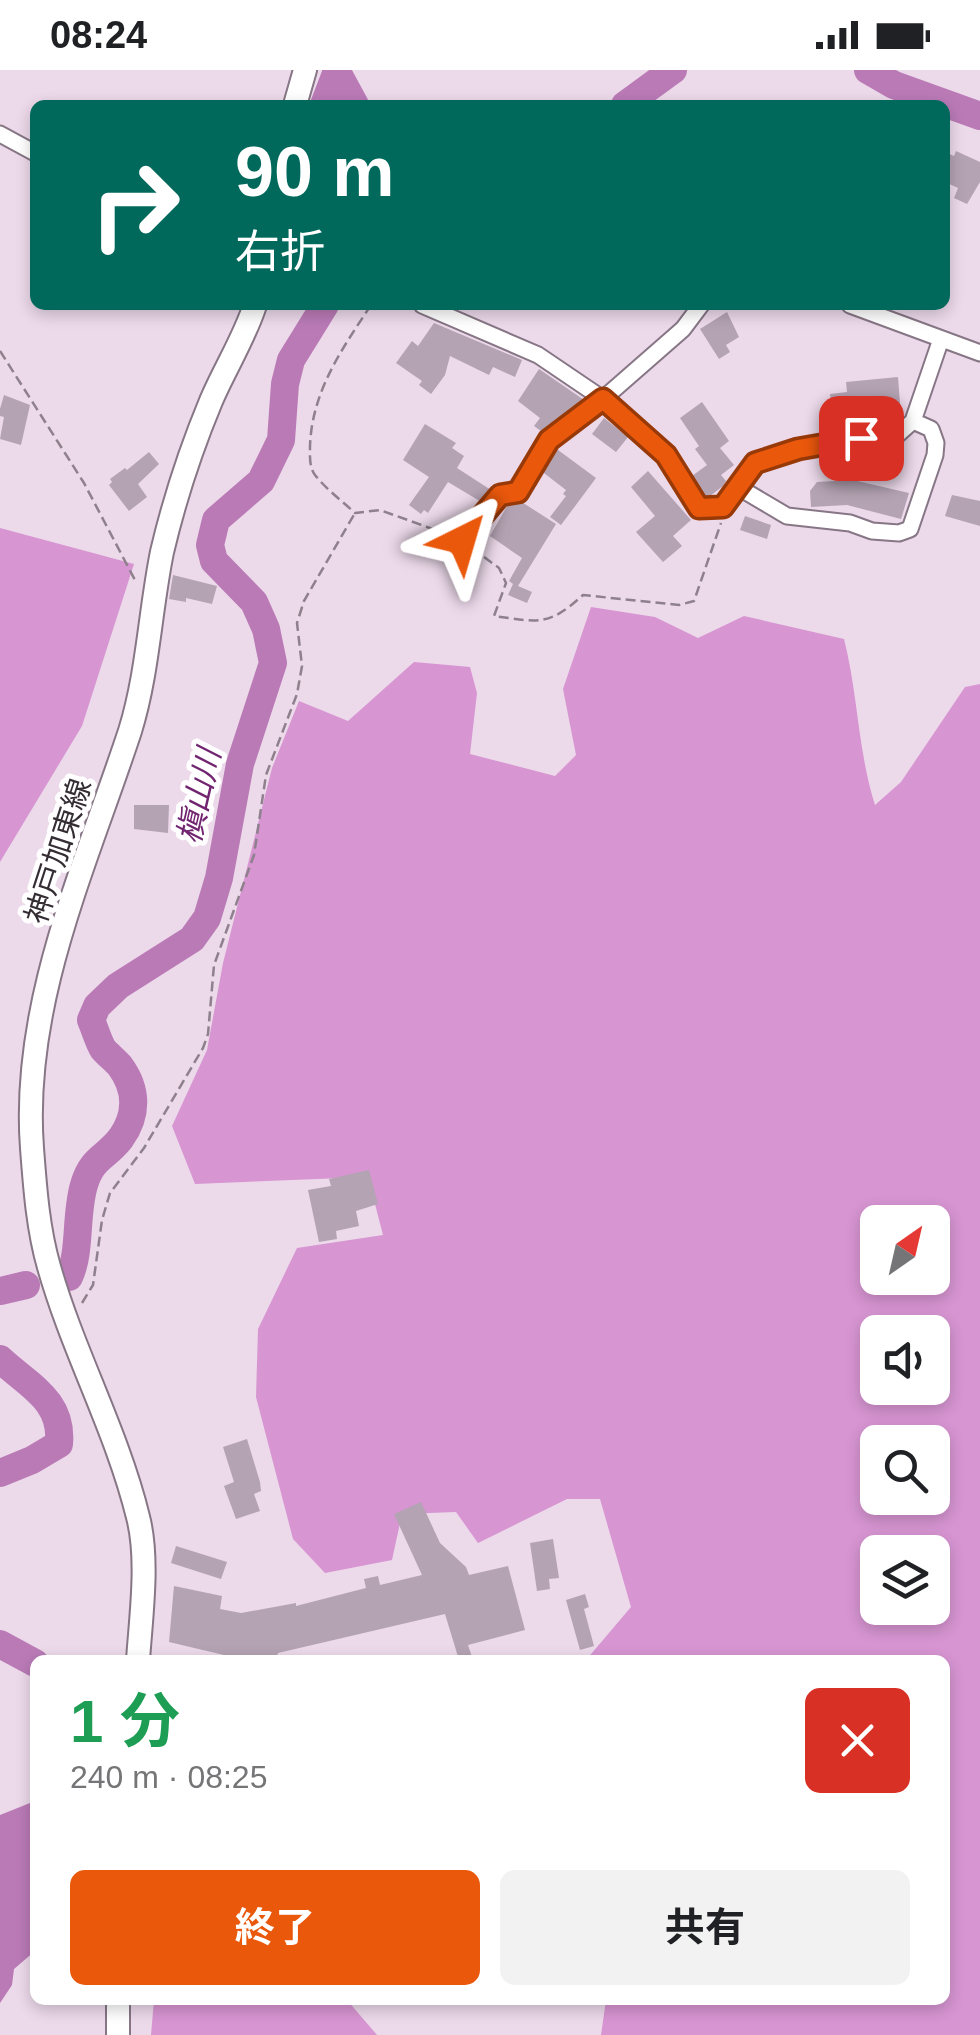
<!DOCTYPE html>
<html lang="ja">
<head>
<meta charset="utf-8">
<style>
  :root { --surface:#fff; --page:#f2f2f2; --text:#202124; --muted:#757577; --accent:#ea580c }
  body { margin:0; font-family:Arial,"Noto Sans JP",sans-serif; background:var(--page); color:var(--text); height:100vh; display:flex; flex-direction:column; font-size:38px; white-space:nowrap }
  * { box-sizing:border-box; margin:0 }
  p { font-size:32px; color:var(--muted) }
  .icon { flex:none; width:55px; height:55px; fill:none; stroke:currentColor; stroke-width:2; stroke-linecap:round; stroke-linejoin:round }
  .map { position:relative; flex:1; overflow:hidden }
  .drawer { position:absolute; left:30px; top:1585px; width:920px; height:350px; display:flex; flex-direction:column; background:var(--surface); border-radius:15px; box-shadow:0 5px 15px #0003 }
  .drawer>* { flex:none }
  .banner { position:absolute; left:30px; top:30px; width:920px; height:210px; border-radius:15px; box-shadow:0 5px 15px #0003; background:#00695c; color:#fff; overflow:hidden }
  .needle { width:65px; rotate:34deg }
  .fabs { position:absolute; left:860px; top:1135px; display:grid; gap:20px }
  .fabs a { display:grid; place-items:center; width:90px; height:90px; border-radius:15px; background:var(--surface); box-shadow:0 5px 15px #0003; font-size:50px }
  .pin { position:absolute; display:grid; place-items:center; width:85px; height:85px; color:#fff; margin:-42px; border-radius:20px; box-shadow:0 5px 15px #0006 }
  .me { position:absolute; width:110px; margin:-55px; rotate:40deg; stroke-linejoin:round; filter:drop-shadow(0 0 8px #0008) }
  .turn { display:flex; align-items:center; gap:35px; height:210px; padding:0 40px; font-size:45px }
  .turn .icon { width:130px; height:130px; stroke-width:2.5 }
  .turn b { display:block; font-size:70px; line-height:85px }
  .round { display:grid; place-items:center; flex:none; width:105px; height:105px; border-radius:15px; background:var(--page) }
  .overview { display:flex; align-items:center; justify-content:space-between; height:170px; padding:0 40px }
  h1 { font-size:60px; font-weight:700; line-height:75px; color:#1e9e55 }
  .action { display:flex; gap:20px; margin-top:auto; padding:20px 40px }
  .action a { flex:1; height:115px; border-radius:15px; background:var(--accent); color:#fff; font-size:40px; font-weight:700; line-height:115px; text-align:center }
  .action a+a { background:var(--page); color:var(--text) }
  .status { display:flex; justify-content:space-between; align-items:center; height:70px; padding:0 50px; background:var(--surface); direction:ltr }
  .status svg { height:28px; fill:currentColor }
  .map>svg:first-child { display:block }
  .forest { fill:#d795d2; fill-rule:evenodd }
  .water { fill:#ba7ab6 }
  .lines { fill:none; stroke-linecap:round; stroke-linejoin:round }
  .river { stroke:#ba7ab6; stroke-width:28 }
  .building { fill:#b4a3b3 }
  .service-casing { stroke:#877685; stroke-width:11 }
  .minor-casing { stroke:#877685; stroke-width:19 }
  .primary-casing { stroke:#877685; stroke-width:26 }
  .path { stroke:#8e818d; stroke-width:2.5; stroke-dasharray:10 5; stroke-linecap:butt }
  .service { stroke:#fff; stroke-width:8 }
  .minor { stroke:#fff; stroke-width:15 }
  .primary { stroke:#fff; stroke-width:22 }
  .route-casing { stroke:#983908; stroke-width:25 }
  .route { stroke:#ea580c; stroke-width:18 }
  .labels { text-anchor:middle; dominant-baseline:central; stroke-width:10; stroke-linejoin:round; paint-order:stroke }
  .street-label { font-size:30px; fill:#342d33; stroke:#fff }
  .water-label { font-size:32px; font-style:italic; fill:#71246f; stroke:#fff }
</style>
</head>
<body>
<div class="status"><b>08:24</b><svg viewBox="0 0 49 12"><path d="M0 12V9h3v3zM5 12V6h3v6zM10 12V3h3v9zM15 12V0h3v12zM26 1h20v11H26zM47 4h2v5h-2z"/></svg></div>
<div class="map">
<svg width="980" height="1965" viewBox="0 0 980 1965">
  <rect width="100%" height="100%" fill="#ecd9ea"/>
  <path class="forest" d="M0 458 134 494 82 656 0 792Z
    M591 537 655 547 698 568 744 546 844 569C858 624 858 682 875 735L901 712 965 617 980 614V1965H601L606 1930H945V1590H586L631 1537 600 1429H567L478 1473 456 1442 402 1444 392 1490 325 1503 293 1469 256 1327 258 1259 297 1178 383 1165 368 1107 195 1114 172 1056 207 980 223 893 272 698 299 631 348 651 414 592 470 597 477 623 470 684 555 706 576 685 563 619ZM878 1152H932V1208H878ZM878 1262H932V1318H878ZM878 1372H932V1428H878ZM878 1482H932V1538H878Z
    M154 1930H347L377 1965H151Z"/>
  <path class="water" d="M35 1731V1881L14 1899 12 1915 0 1933V1745Z"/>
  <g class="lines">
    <path class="river" d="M336 0 355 35
      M868 0 894 15 980 46
      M324 35 337 1
      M625 35 673 0
      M69 1207C81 1182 75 1145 84 1115 92 1087 106 1088 121 1068 138 1044 137 1019 120 996 115 990 108 985 103 979 98 971 95 959 91 950L97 936 118 916 192 869 207 848 219 808 240 694 273 593 266 559 254 532 214 491 210 475 216 450 261 411 281 370 285 314 291 290 325 235
      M0 1221 26 1215
      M0 1289C29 1316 63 1330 59 1374L32 1390 0 1403
      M0 1574 35 1593"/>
  </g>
  <path class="building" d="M956 81 980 92V112L967 134 954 128 958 118 945 112V82L954 86Z
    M727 242 739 267 726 275 730 282 719 289 700 259Z
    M434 253 522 290 515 307 493 297 489 305 450 286 445 305 431 324 419 315 422 311 396 293 412 271 418 276Z
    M539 299 587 332 574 341 571 339 545 364 534 356 540 348 518 331Z
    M898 307 901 346 892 355H884L883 347 833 348 830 324 847 322 846 312Z
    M4 325 30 335 21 375 0 369 4 347 0 346V339Z
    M702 332 729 371 720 378 734 395 721 405 726 411 723 416 710 426H705L692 406 707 395 695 379 699 376 680 348Z
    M604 348 628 367 616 382 592 364Z
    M425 354 456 373 452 378 464 386 457 398 491 420 483 433 448 412 428 443 424 440 421 444 409 435 429 407 403 390Z
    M554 377 596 408 561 455 550 447 566 426 563 424 566 420 540 400Z
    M149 382 159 394 138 414 147 427 129 441 109 415 112 412 110 409 125 398 127 400Z
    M648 401 691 450 673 466 682 476 663 492 636 462 655 446 631 417Z
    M853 410 909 423 901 449 847 435 811 437 810 421 817 412Z
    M952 425 980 431V456L945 446Z
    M517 429 556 454 518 516 532 522 527 533 508 525 513 514 509 511 522 488 490 466 507 436 504 434 506 431Z
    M745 446 771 455 767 469 740 460Z
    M173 505 217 516 212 534 186 528V532L169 529Z
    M134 735H169L168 763 134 759Z
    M369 1100 378 1134 356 1141 359 1156 336 1161 337 1169 319 1172 308 1120 331 1116 329 1109Z
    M247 1369 260 1412 261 1421 254 1424 260 1441 236 1449 224 1416 234 1412 223 1377Z
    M421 1432 440 1473 466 1497 469 1505 508 1496 525 1560 468 1575 473 1590H459L445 1544 278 1583 276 1590H245L169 1572 174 1516 222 1526 220 1539 241 1543 296 1533V1536L366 1518 364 1509 378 1506 380 1515 422 1505 394 1444Z
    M553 1469 559 1508 549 1509 550 1519 537 1521 530 1473Z
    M176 1476 227 1492 221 1509 171 1493Z
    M585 1524 589 1537 584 1539 594 1576 580 1580 566 1530Z"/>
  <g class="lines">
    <g class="service-casing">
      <path id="service" d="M462 470 500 425 518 421 549 370 603 329"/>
    </g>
    <g class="minor-casing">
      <path id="minor" d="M0 64 35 83
        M422 235 538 285 603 329 666 385 699 438 723 437C732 425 743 402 755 393 782 375 862 368 894 368L913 351 941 269
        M850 235 980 283
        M603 329 683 259 701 235
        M738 417 787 446 850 453 872 461 899 463 910 459 935 385 936 373 931 359 913 351"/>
    </g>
    <g class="primary-casing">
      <path id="primary" d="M295 35 305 0
        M138 1590C141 1546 149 1489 138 1447 117 1361 73 1282 49 1197 38 1159 35 1118 32 1078 21 933 86 795 130 661 148 603 150 541 162 482 174 431 191 379 211 331 225 298 244 269 255 235
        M118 1965V1930"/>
    </g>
    <path class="path" d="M371 235C342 279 312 321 310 376 310 386 309 397 315 405 326 419 342 431 355 443L380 440 452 466
      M0 281 84 413 136 512
      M472 478 499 498 506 513 494 546C539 552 548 557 583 525L679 535 694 531 721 453
      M82 1233 93 1215 102 1150 110 1123 144 1078 203 978 208 964 214 895 254 785 266 705 297 624 302 596 297 553 304 531 355 443"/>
    <use href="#service" class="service"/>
    <use href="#minor" class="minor"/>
    <use href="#primary" class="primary"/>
  </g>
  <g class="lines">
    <g class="route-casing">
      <path id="route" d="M462 470 500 425 518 422 549 370 603 329 666 385 699 438 723 437 755 393 798 379 861 368"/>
    </g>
    <use href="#route" class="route"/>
  </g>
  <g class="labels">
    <g class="street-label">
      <text transform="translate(58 781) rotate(-72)">神戸加東線</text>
    </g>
    <g class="water-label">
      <text transform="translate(199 726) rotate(-77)">槇山川</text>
    </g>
  </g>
</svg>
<div class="fabs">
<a><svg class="needle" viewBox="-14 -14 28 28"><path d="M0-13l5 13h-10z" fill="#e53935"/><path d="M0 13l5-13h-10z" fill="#757577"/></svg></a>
<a><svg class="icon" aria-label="sound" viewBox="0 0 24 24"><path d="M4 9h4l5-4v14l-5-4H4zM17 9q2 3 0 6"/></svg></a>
<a><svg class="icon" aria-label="search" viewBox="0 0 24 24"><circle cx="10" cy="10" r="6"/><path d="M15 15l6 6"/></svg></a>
<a><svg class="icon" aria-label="layers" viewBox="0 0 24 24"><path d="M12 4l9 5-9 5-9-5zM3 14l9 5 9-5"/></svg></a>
</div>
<div class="pin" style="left:861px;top:368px;background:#d93025"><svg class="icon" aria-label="arrive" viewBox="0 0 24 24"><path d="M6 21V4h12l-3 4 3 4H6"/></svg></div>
<svg class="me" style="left:462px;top:470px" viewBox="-20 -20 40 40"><path d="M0-17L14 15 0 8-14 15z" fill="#ea580c" stroke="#fff" stroke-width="4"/></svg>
<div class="banner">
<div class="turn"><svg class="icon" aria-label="right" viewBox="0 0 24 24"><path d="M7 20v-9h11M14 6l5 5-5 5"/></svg><div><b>90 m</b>右折</div></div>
</div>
<section class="drawer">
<div class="overview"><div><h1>1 分</h1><p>240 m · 08:25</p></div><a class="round" style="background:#d93025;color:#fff"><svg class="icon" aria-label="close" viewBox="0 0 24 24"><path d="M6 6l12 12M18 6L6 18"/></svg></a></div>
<div class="action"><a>終了</a><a>共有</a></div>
</section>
</div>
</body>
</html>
